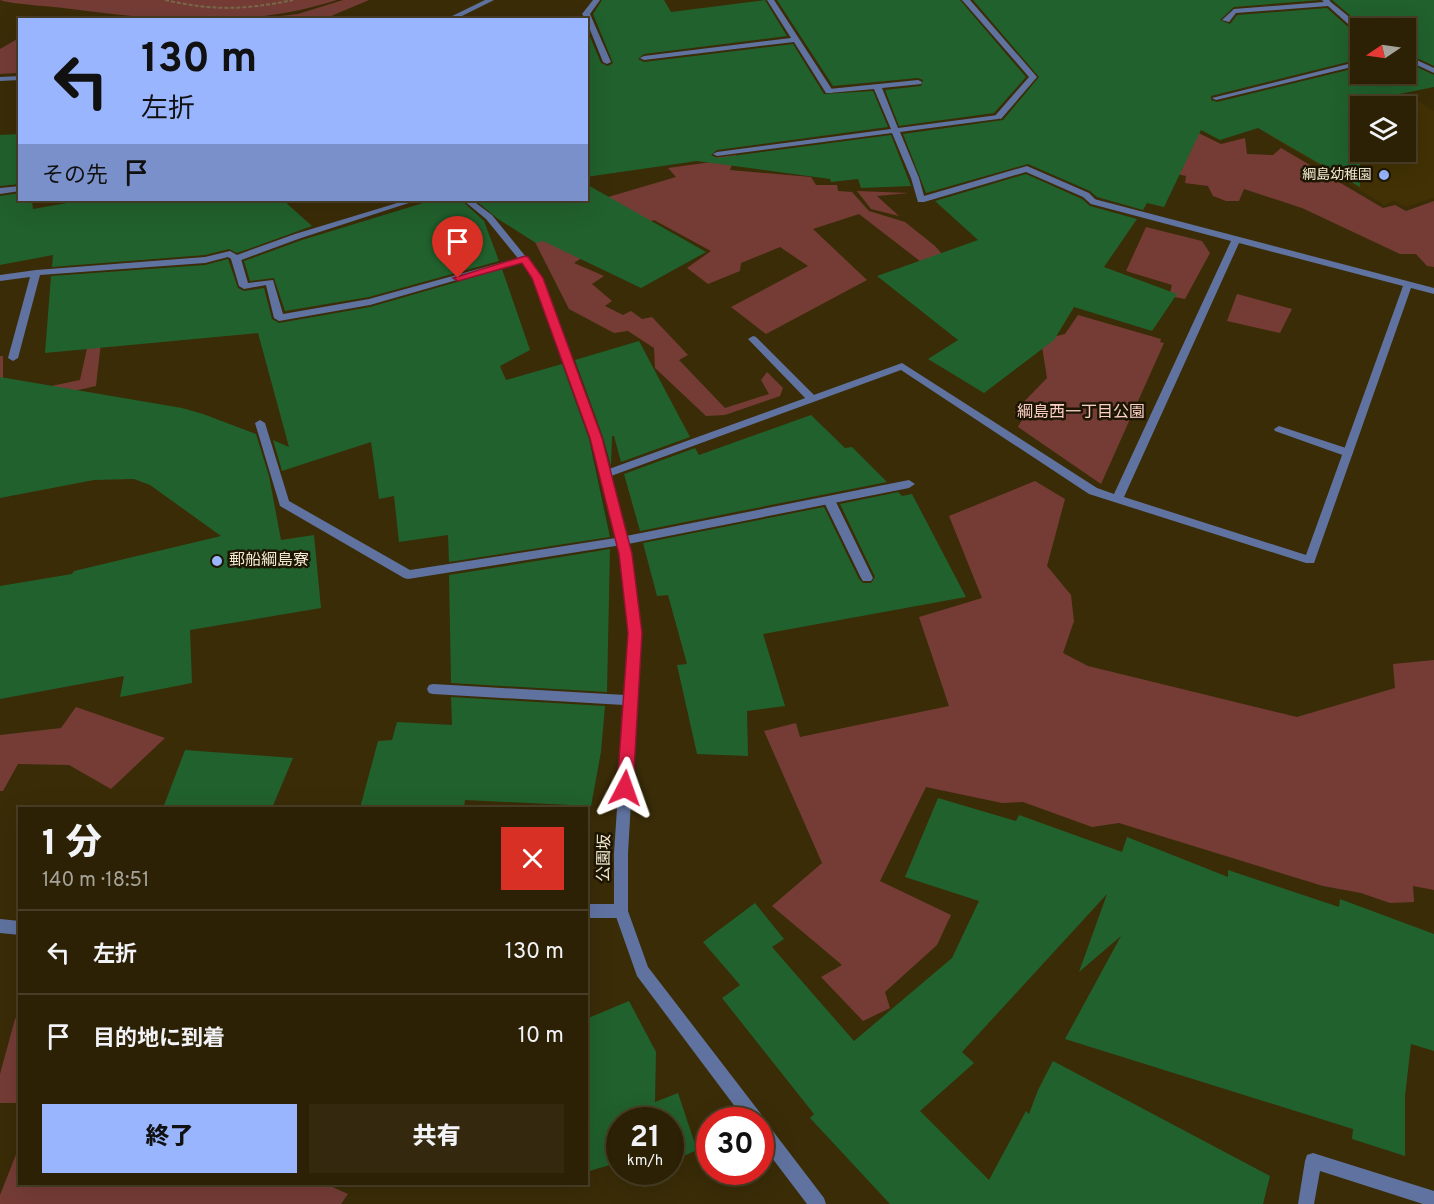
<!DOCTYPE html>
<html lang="ja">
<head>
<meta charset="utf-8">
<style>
  :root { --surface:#2c2105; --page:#34290f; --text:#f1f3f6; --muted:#a6a39a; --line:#483e27; --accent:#99b5fd }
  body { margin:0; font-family:Overpass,"Noto Sans JP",sans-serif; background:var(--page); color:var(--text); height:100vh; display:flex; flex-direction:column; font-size:22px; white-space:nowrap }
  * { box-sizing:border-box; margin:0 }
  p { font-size:20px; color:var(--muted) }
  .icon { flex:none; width:33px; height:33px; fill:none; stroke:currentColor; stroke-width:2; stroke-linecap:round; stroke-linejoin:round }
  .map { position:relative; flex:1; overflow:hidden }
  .sheet { position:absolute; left:18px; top:807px; width:570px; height:378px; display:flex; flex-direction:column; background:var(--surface); border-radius:0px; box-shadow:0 6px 24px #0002,0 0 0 2px var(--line) }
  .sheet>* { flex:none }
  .top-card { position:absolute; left:18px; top:18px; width:570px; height:183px; border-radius:0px; box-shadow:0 6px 24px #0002,0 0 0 2px var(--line); background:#99b5fd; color:#111; overflow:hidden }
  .needle { width:39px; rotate:257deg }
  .tools { position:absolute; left:1350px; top:18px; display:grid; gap:12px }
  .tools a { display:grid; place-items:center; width:66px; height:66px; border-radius:0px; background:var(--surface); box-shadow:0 6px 24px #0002,0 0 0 2px var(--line); font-size:30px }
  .speed { position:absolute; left:606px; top:1107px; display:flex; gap:12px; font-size:30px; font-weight:700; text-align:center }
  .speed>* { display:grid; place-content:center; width:78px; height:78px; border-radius:50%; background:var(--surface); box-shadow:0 6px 24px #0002,0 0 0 2px var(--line); line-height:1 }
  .speed small { font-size:15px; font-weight:400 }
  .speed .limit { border:9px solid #d22; background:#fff; color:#111 }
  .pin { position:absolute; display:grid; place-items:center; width:51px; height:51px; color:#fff; margin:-62px -26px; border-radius:50% 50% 50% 0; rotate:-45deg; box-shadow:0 0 6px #0007 }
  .pin .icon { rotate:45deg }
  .me { position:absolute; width:66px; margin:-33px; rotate:4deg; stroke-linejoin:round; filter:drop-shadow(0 0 4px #0008) }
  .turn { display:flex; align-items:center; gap:21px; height:126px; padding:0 24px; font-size:27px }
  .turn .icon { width:78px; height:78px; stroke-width:2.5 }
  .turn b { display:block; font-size:42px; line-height:51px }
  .then { display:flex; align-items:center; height:57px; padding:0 24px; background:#0003; gap:12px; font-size:22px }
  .round { display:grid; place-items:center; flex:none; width:63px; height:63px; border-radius:0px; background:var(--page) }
  .headline { display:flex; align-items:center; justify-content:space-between; height:102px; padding:0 24px }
  h1 { font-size:36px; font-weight:800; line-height:45px }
  .button { display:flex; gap:12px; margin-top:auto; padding:12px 24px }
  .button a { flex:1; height:69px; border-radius:0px; background:var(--accent); color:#111; font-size:24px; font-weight:800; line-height:69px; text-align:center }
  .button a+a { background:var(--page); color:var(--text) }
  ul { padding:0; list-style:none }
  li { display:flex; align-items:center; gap:18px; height:84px; padding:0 24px; border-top:2px solid var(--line) }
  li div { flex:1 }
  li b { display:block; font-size:22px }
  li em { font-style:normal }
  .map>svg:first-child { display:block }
  .built { fill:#423104 }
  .green { fill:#753c36 }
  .building { fill:#21612d }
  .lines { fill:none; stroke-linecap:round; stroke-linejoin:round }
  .path { stroke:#776a49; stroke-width:2; stroke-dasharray:4 2; stroke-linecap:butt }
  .lane { fill:#6073a0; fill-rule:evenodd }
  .street { fill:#6073a0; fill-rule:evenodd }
  .route { fill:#e11d48; stroke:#92132f; stroke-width:1.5 }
  .poi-dot { fill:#99b5fd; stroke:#1d1603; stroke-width:2 }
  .labels { text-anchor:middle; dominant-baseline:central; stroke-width:5; stroke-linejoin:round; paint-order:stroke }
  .far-poi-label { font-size:14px; fill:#f5ebd2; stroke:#1d1603; text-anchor:end }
  .park-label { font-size:16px; fill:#fccec7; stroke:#1d1603 }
  .poi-label { font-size:16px; fill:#f5ebd2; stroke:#1d1603; text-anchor:start }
  .street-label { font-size:16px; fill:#f5ebd2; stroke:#1d1603 }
</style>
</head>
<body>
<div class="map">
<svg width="1434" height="1204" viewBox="0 0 1434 1204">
  <rect width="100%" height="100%" fill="#3a2c07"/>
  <path class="built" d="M1413 98 1434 111V198L1405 207 1394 201 1384 205 1265 133 1360 108V152H1406V106H1369Z"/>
  <path class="green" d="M0 0H337C242 30 159 20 63 8 47 6 11 4 0 0Z
    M343 0H369L324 19H255L298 14Z
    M19 38V70L16 73 0 74V49Z
    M1184 126 1221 144 1245 138 1247 154 1273 155 1281 148 1383 208 1395 205 1406 211 1434 201V267L1427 266 1416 254H1400L1302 208 1244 189 1239 201H1226L1213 196 1208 186 1185 183 1186 176 1128 163Z
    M736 155 730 170 811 177 816 185H837L838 191 852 192 869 211 905 222 935 246 950 263 960 292 859 214 813 229 867 280 766 334 731 307 808 266 780 247 741 263 740 271 708 284 687 268 711 251 654 220 631 229 598 200 676 177 668 168 712 162 711 158Z
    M857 191 909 193 877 196 899 216 871 209Z
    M536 218 585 256 574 263 604 276 592 284 612 301 605 306 623 315 631 311 642 319 652 317 688 355 679 360 725 408 769 394 761 380 767 372 783 388 780 396 725 415 706 416 655 368 654 348 628 331 614 333 569 309 535 242Z
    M1146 227 1202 241 1210 253 1185 299 1169 296 1172 285 1126 271Z
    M1237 294 1292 309 1280 333 1227 321Z
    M1078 315 1161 339 1160 342 1164 343 1101 484 1018 427 1023 418 1014 412 1047 378 1041 340 1065 334Z
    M101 342 96 386 20 403 0 433V356H3V396L80 380 88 344Z
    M1035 481 1065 499 1047 566 1071 595 1074 621 1063 653 1088 666 1297 717 1395 688 1393 664 1434 660V890L1413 886 1414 902 1390 903 1361 893 1323 886 1119 823 1092 827 1023 802 1002 803 926 787 880 881 951 915 937 945 885 992 890 1008 863 1021 821 977 842 965 772 906 822 863 764 731 796 723 800 737 949 706 919 617 982 598 949 516Z
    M76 707 165 738 111 789 69 765 18 764 3 791H0V735L61 728Z
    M19 1015V1103H0V1074L15 1019Z
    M19 1147 20 1184H326L348 1194 341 1204H0V1195Z"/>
  <path class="building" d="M602 0H664L671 12 765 0 787 36 644 54 638 59 644 62 793 44 824 94 873 91 888 127 717 150 711 155 717 158 891 135 911 186 861 188 858 179 831 182 830 179 697 161 586 177V27L601 63 608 66 613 63 593 14Z
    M777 0H960L1026 77 994 113 899 126 885 90 921 86 923 80 918 78 833 86Z
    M973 0H1320L1234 7 1220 20 1230 24 1237 15 1327 8 1356 34H1360V59L1211 96V100L1217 102 1360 67V74H1406V62L1434 75V87L1360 102V187L1258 128 1220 140 1201 130 1164 207 1147 203 1143 210 1097 197 1090 191 1028 164 926 193 903 134 1003 120 1039 77Z
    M1332 0H1434V66L1406 53V28H1365Z
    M20 134V184L0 186V135Z
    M1026 174 1082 199 1090 206 1137 219 1104 267 1177 294 1152 331 1074 307 1054 340 984 393 928 359 958 340 877 276 978 240 935 201Z
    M586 184 706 252 641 288 543 241 536 243 498 219 475 200H586Z
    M20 193V200H32L33 209 84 200H283L312 226 237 253 229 249 205 255 52 267 53 255 0 265V196Z
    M433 200H461L484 221 499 261 369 297 285 311 274 278 250 281 244 261 302 240Z
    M228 259 238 288 244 291 264 288 272 319 279 323 370 307 502 269 530 350 500 366 506 380 562 364 589 439 610 537 449 562 448 535 399 542 394 496 379 499 371 442 282 471 273 440 289 447 258 333 45 353 51 276 205 265Z
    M639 341 690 437 621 462 614 436H612L611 466 603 437 575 360Z
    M0 377 182 408 203 414 256 434 269 476 281 540 314 535 321 608 190 630 192 683 120 697 124 676 0 699V586L72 574 74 571 221 536 150 485 134 479 94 480 0 498Z
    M811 415 845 448 852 447 887 482 640 531 624 474 695 448 699 455Z
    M898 492 902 496 912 494 966 597 763 634 785 706 747 711 748 756 697 754 677 665 687 664 668 595 657 596 643 543 824 507 859 579 863 583H871L875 577 840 504Z
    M610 549 607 692 451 683 449 575Z
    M451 697 605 706 601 752 591 806 465 800 464 808H360L378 741 392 740 397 722 452 725Z
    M185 750 293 758 272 808H163Z
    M938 798 1016 821 1019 815 1122 852 1127 837 1228 877V870L1339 907 1340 899 1434 934V1051L1411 1044 1405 1096V1156L1352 1139 1353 1129 1065 1039 1121 936 1079 972 1107 894 962 1052 974 1063 920 1111 989 1180 1026 1111 1029 1114 1038 1090 1053 1061 1270 1176 1263 1204H890L810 1118 814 1114 722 998 740 985 703 942 755 903 784 939 772 947 854 1041 952 958 979 901 905 877Z
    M629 1001 656 1052 655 1102 678 1093 697 1150 670 1162V1120H620V1162L586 1172V1019Z"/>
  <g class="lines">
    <path class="path" d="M165 0C214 11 244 10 293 0"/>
    <path class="lane" d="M593 0H600L590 14 611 62 607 64 603 62 586 20 582 14Z
      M1322 0H1329L1332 3 1363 28H1360V32H1357L1328 6 1236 13 1229 22 1222 20 1234 9 1324 2Z
      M1406 55 1434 68V73L1406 60Z
      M1360 61V65L1216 100 1212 98Z
      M918 80 922 82 921 84 882 88 898 128 998 115 1002 117 998 119 900 132 919 178 924 196 1027 166 1089 193 1098 202 1091 204 1083 197 1026 172 924 202H918L911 178 892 133 717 156 713 154 717 152 891 129 874 89 829 93 825 91 829 89Z
      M236 256 241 259 248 283 273 280 283 314 369 299 522 257H528L530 259 370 305 279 321 274 318 266 285 244 289 239 286 231 259Z
      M753 336 756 337 816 397 817 399 816 401H808L750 341 748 339Z
      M260 420 265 423 289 501 410 570 622 537 628 541 622 545 408 579 404 578 280 506 255 423Z
      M1279 426 1352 450 1353 453 1348 457 1275 431 1274 429Z
      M829 496 835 500 873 578 871 581H863L861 578 823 500Z
      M586 904H621L626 906 628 911 626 916 621 918H586Z
      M0 919 20 921V935L0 933Z
      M1313 1153 1434 1191V1204H1423L1320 1171 1314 1204H1298L1305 1161 1307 1155Z"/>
    <path class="street" d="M485 0H494L454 20H444Z
      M767 0H774L833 91 832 93H826L794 42 644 60 640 58 644 56 791 38Z
      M962 0H970L1037 77 1001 119 994 117 1029 77Z
      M1322 0H1330L1327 2Z
      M20 76V80L0 81V77Z
      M20 186V191L0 194V188Z
      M1094 199 1434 288V294L1411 288 1314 563H1306L1089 494 901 370 611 476 626 536 909 480 915 484 909 488 628 544 641 633 628 853V911L648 967 761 1114 763 1121 766 1122 824 1198 826 1204H807L760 1142V1120H745L637 976 614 911V853L624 705 433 694 429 693 427 689 429 685 433 684 625 695 629 633 619 554 591 438 534 278 486 219 463 200H472L492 215 543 278 601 438 609 469 902 363 1097 488 1114 494 1231 241 1091 204 1090 202ZM1239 243 1403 286 1306 555 1124 497Z
      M407 200H418L301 238 236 262 228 257 205 263 40 275 18 358 13 361 8 358 30 277 0 281V275L36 270 205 257 230 251 237 255 295 234Z"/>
  </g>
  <path class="route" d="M525 256 528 257 543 278 602 438 632 554 642 633 633 788 630 792 625 794 620 792 617 788 628 633 619 554 590 438 532 278 522 263 458 281 453 278Z"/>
  <g class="poi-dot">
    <circle cx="1384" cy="175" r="6"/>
    <circle cx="217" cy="561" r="6"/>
  </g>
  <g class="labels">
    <g class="far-poi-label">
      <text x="1372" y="175">綱島幼稚園</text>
    </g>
    <g class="park-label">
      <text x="1081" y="413">綱島西一丁目公園</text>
    </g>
    <g class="poi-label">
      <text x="229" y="561">郵船綱島寮</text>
    </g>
    <g class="street-label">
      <text transform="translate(605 858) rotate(-89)">公園坂</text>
    </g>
  </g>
</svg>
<div class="tools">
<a><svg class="needle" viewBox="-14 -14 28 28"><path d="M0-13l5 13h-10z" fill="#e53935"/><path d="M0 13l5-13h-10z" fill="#a6a39a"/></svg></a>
<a><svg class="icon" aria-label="layers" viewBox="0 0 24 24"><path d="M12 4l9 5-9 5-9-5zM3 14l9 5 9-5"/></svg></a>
</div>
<div class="speed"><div>21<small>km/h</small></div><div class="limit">30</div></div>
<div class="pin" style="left:458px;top:278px;background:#d93025"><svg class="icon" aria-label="arrive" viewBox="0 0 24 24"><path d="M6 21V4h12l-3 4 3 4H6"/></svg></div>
<svg class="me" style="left:625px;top:788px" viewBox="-20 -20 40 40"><path d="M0-17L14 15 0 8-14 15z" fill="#e11d48" stroke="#fff" stroke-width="4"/></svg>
<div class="top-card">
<div class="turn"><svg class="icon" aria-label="left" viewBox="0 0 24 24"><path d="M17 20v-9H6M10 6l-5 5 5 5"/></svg><div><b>130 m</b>左折</div></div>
<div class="then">その先<svg class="icon" aria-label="arrive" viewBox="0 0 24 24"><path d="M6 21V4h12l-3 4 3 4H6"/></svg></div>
</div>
<section class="sheet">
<div class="headline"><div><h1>1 分</h1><p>140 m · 18:51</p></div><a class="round" style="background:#d93025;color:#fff"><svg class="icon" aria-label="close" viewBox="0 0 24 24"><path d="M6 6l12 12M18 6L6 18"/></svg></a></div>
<ul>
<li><svg class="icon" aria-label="left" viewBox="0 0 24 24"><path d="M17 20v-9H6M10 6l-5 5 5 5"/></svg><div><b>左折</b></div><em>130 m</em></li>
<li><svg class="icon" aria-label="arrive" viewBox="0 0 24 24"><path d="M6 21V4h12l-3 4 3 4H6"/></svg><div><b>目的地に到着</b></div><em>10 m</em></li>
</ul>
<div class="button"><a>終了</a><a>共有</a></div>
</section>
</div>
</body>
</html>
